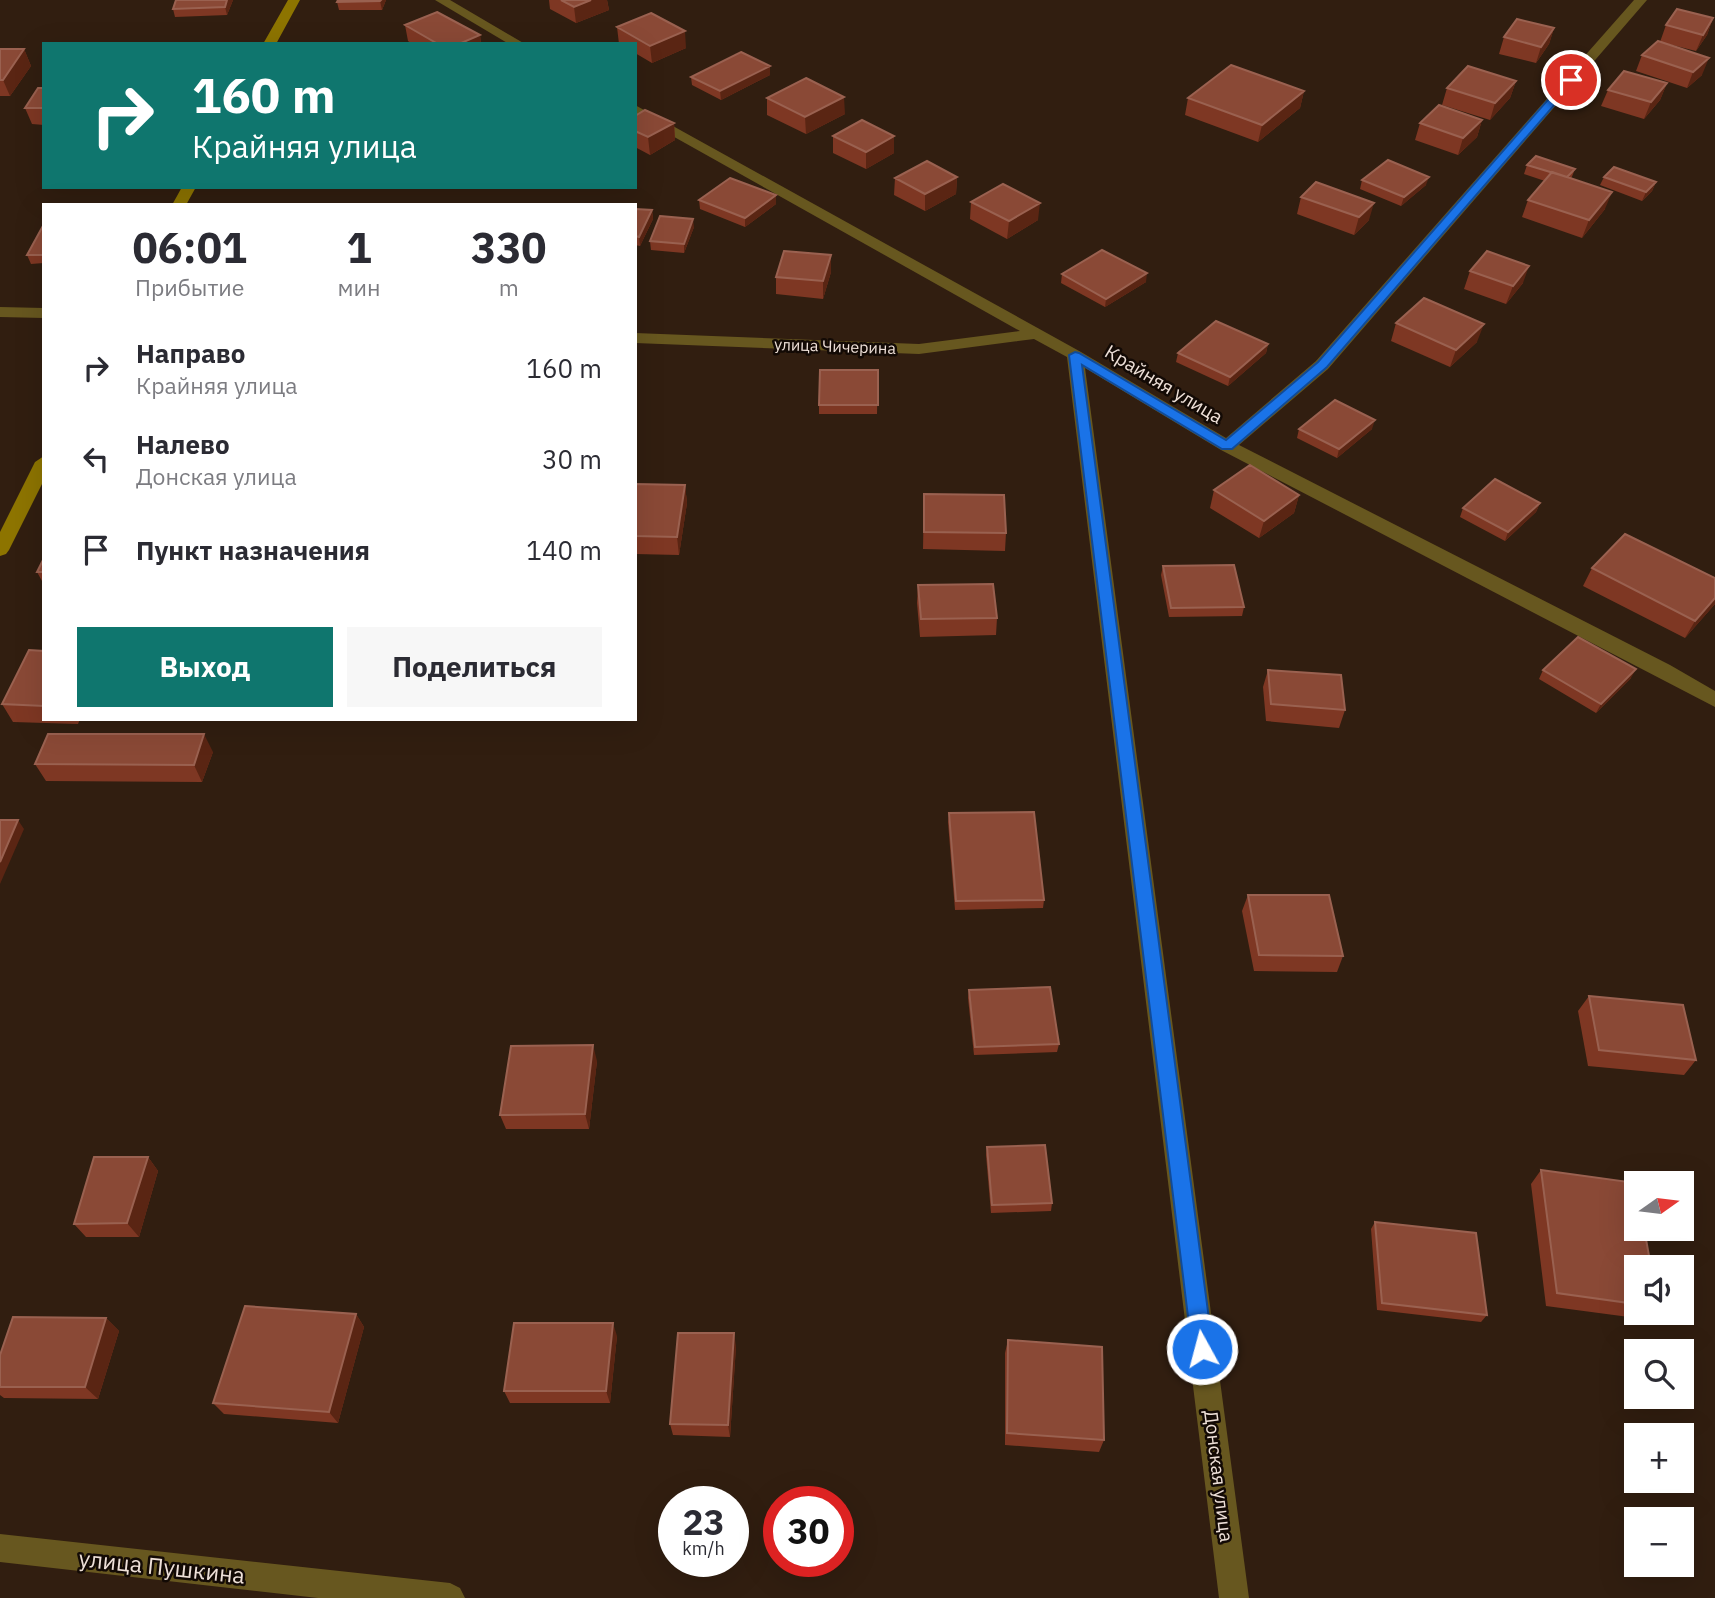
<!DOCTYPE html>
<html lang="ru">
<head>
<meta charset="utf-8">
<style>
  :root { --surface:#fff; --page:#f7f7f7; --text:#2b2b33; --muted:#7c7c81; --accent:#0f766e }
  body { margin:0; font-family:"IBM Plex Sans",sans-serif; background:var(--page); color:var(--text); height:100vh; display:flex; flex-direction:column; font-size:26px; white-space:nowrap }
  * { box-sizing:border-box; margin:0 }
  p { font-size:23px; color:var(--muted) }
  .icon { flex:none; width:38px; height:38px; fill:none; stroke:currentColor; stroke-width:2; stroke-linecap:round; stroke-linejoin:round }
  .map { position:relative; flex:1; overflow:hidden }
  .side { position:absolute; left:42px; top:203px; width:595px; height:518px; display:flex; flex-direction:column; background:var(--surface); border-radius:0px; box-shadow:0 7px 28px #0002 }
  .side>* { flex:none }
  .top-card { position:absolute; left:42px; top:42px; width:595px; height:147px; border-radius:0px; box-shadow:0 7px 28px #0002; background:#0f766e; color:#fff; overflow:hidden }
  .needle { width:46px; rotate:76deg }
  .controls { position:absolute; left:1624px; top:1171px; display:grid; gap:14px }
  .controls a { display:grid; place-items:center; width:70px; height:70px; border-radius:0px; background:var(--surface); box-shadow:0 7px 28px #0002; font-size:35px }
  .speed { position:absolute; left:658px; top:1486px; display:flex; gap:14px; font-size:35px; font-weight:700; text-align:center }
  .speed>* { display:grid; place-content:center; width:91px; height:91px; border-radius:50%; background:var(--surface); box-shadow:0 7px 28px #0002; line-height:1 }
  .speed small { font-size:18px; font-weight:400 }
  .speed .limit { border:10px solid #d22; background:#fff; color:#111 }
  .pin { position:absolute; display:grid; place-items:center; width:60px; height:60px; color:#fff; margin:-30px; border:4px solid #fff; border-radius:50%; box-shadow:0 2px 7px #0007 }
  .me { position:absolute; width:77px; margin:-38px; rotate:353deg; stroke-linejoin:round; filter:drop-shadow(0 0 5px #0008) }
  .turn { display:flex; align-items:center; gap:24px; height:147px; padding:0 35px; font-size:32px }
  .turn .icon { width:91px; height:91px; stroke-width:2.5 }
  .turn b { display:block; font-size:49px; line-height:60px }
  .eta { display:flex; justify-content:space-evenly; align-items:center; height:119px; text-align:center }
  .eta b { font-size:42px; font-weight:700; line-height:49px }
  .button { display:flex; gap:14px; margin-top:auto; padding:14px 35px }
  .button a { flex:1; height:80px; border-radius:0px; background:var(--accent); color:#fff; font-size:28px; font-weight:700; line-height:80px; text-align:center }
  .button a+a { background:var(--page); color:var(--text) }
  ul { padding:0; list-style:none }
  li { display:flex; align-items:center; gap:21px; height:91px; padding:0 35px }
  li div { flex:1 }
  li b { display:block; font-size:26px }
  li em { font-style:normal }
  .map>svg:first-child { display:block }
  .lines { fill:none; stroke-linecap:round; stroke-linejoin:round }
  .street { fill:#67571f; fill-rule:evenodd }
  .secondary { fill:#8d7400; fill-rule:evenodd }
  .wall { fill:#7e3723 }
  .shaded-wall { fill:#5a2513 }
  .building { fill:#8a4936; stroke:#9a6150; stroke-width:2 }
  .route { fill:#1a73e8; stroke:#114b97; stroke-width:2 }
  .labels { text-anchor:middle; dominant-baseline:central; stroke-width:5; stroke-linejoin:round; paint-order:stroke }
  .far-street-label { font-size:16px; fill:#eee0d8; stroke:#130a05 }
  .street-label { font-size:19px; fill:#eee0d8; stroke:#130a05 }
  .near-street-label { font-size:23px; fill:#eee0d8; stroke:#130a05 }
</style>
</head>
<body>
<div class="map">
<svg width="1715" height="1598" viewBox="0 0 1715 1598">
  <rect width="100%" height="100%" fill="#311e10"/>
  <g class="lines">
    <path class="street" d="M435 0H450L525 44H509Z
      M1634 0H1647L1328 369 1239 445 1670 665 1715 691V707L1221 450 1085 368 1249 1598H1219L1067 357 1034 339 919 354 635 343V333L919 344 1020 331 635 115V105L1081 352 1226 438 1316 361Z
      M0 307 44 308V318L0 317Z
      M0 1534 450 1583 460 1588 465 1598H318L0 1562Z"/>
    <path class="secondary" d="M288 0H300L276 44H263Z
      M182 187H196L186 205H172Z
      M44 456V480L9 550 6 554 0 556V532L35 462Z"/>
  </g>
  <path class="wall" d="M233 0 227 15 175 17 173 9Z
    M338 0H386L382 10H339L337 2Z
    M549 0H607L609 10 576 23 550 9Z
    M1713 18 1707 35 1696 51 1660 42 1702 75 1687 88 1636 71 1642 55 1660 42 1666 25Z
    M405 25 480 35 481 44H412L408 41Z
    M617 27 686 48 652 63 635 53V44H619Z
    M1554 28 1549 44 1536 63 1499 54 1504 37Z
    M0 49H24L31 66 10 96H0Z
    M770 75 721 100 692 85 691 77Z
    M1516 81 1510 98 1490 120 1442 105 1447 88Z
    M1667 83 1660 100 1644 119 1601 106 1608 90Z
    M44 88V125L32 124 25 108Z
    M1304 91 1300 108 1258 142 1185 115 1188 98Z
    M767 98 845 114 806 134 767 115Z
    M635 116 674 123 675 140 650 155 635 147Z
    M1482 120 1477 137 1458 155 1415 140 1420 123Z
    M833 136H894V153L866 169 833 153Z
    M1527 165 1575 169 1571 179 1605 209 1582 238 1522 217 1528 200 1545 181 1524 174Z
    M957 177 956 194 925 211 894 195 895 178Z
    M1604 177 1656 182 1652 191 1642 201 1600 185Z
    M1362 180 1426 185 1401 206 1360 189Z
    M1301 197 1369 220 1354 235 1297 214Z
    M699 200 776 204 745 227 700 209Z
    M971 202 1038 220 1007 239 970 219Z
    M635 209 652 210 653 219 640 246 635 245Z
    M44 224V263L31 264 27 255Z
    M694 227 684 253 651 250 650 241Z
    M831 255V272L823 299 776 294V277Z
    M1470 271 1523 283 1506 304 1464 289Z
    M1062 274 1146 282 1105 307 1061 283Z
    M1396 323 1477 342 1450 367 1391 341Z
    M1268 344 1266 353 1228 386 1176 362 1178 353Z
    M878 370 877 414H819V405Z
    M1299 429H1372L1337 458 1297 438Z
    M635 484 685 485 687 503 679 555 635 554Z
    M1214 490 1299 495 1294 513 1259 538 1210 508Z
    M924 494 1006 533 1005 551 923 549Z
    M1540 503 1536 512 1505 541 1460 517 1463 508Z
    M1163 566 1244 607 1242 616 1169 617 1161 575Z
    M1592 568 1715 578V604L1685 638 1583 586Z
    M37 572H44V581H42Z
    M918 585 997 618 996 635 920 637 917 603Z
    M44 651V719H80L78 724 13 722 2 704Z
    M1268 670 1345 710 1339 728 1266 721 1263 687Z
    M1543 670 1631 678 1596 713 1539 679Z
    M213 752 202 782 46 781 35 764Z
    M949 813 1044 900 1043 908 955 910 948 822Z
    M1248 895 1343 956 1337 972 1254 971 1242 911Z
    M969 990 1059 1044 1057 1052 974 1055 968 998Z
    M1589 996 1696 1060 1684 1075 1588 1066 1578 1011Z
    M597 1061 589 1129H506L500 1115Z
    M987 1147 1052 1203 1051 1211 991 1213 986 1155Z
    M148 1157 158 1171 139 1237H86L74 1224Z
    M1541 1170 1636 1267V1312H1652L1644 1319 1546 1306 1531 1184Z
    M1375 1222 1487 1315 1481 1322 1377 1310 1371 1229Z
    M356 1314 364 1327 338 1423 224 1414 213 1403Z
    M106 1318 119 1331 98 1399 4 1398 0 1395V1355Z
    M617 1336 610 1403H510L504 1391Z
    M1008 1340 1104 1440 1099 1452 1005 1445V1353Z
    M736 1346 730 1437 673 1435 670 1424Z"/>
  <path class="shaded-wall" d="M227 0H233L227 15 225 7Z
    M381 0H386L382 10 380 1Z
    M591 0H607L609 10 576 23 574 7Z
    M1713 18 1707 35 1696 51 1703 35Z
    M1554 28 1549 44 1536 63 1541 47Z
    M685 31 686 48 652 63 650 46Z
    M480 35 481 44H459Z
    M24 49 31 66 10 96 3 80Z
    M1709 58 1702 75 1687 88 1693 72Z
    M770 66V75L721 100 720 91Z
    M1516 81 1510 98 1490 120 1495 103Z
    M1667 83 1660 100 1644 119 1651 102Z
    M1304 91 1300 108 1258 142 1262 125Z
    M844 97 845 114 806 134 805 117Z
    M1482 120 1477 137 1458 155 1463 138Z
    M674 123 675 140 650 155 648 137Z
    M894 136V153L866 169V152Z
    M957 177 956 194 925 211V194Z
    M1429 177 1426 185 1401 206 1404 197Z
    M1656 182 1652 191 1642 201 1646 192Z
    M1612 192 1605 209 1582 238 1589 220Z
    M776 195V204L745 227V218Z
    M1040 203 1038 220 1007 239 1009 221Z
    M1374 203 1369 220 1354 235 1359 217Z
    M652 210 653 219 640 246 639 237Z
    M693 219 694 227 684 253V244Z
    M831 255V272L823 299V281Z
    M1529 266 1523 283 1506 304 1513 286Z
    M1147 273 1146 282 1105 307 1106 299Z
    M1484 324 1477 342 1450 367 1456 350Z
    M1268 344 1266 353 1228 386 1230 377Z
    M1375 420 1372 429 1337 458 1339 449Z
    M685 485 687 503 679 555 677 537Z
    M1299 495 1294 513 1259 538 1264 521Z
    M1540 503 1536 512 1505 541 1508 532Z
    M1715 598V604L1685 638 1695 621Z
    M1636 669 1631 678 1596 713 1601 704Z
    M204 734 213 752 202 782 194 765Z
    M18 820 24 829 0 884V862Z
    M593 1045 597 1061 589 1129 585 1114Z
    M148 1157 158 1171 139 1237 127 1223Z
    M356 1314 364 1327 338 1423 329 1412Z
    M106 1318 119 1331 98 1399 85 1387Z
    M613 1323 617 1336 610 1403 606 1391Z
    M734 1333 736 1346 730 1437 728 1425Z"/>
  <path class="building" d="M176 0H227L225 7 173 9Z
    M338 0H381L380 1 337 2Z
    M561 0H591L574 7Z
    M1677 9 1713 18 1703 35 1666 25Z
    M437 12 480 35 459 44H438L405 25Z
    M651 13 685 31 650 46 617 27Z
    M1517 19 1554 28 1541 47 1504 37Z
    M1658 41 1709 58 1693 72 1642 55Z
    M0 49H24L3 80H0Z
    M741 52 770 66 720 91 691 77Z
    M1231 65 1304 91 1262 125 1188 98Z
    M1468 66 1516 81 1495 103 1447 88Z
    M1624 71 1667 83 1651 102 1608 90Z
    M806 78 844 97 805 117 767 98Z
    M38 88H44V108H25Z
    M1439 105 1482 120 1463 138 1420 123Z
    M645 110 674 123 648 137 635 131V116Z
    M862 120 894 136 866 152 833 136Z
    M1536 156 1575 169 1567 177 1527 165Z
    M1388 160 1429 177 1404 197 1362 180Z
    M927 161 957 177 925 194 895 178Z
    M1614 167 1656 182 1646 192 1604 177Z
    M1552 172 1612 192 1589 220 1528 200Z
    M730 178 776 195 745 218 699 200Z
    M1316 182 1374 203 1359 217 1301 197Z
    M1003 184 1040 203 1009 221 971 202Z
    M635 209 652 210 639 237 635 236Z
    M660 216 693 219 684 244 650 241Z
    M44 224V255H27Z
    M1102 250 1147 273 1106 299 1062 274Z
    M784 251 831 255 823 281 776 277Z
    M1487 251 1529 266 1513 286 1470 271Z
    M1424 298 1484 324 1456 350 1396 323Z
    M1216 321 1268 344 1230 377 1178 353Z
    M820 370H878V405H819Z
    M1335 400 1375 420 1339 449 1299 429Z
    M1250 465 1299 495 1264 521 1214 490Z
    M1495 479 1540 503 1508 532 1463 508Z
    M635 484 685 485 677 537 635 536Z
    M924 494 1004 495 1006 533 924 532Z
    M1625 534 1715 578V598L1695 621 1592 568Z
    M44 558V572H37Z
    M1234 565 1244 607 1171 608 1163 566Z
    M993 584 997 618 921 619 918 585Z
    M1578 637 1636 669 1601 704 1543 670Z
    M29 650 44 651V706L2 704Z
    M1268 670 1341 675 1345 710 1271 704Z
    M48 734H204L194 765 35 764Z
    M1034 812 1044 900 956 901 949 813Z
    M0 820H18L0 862Z
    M1248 895H1329L1343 956 1259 955Z
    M1050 987 1059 1044 975 1047 969 990Z
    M1589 996 1683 1005 1696 1060 1599 1050Z
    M593 1045 585 1114 500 1115 511 1046Z
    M1045 1145 1052 1203 992 1205 987 1147Z
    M94 1157H148L127 1223 74 1224Z
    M1541 1170 1636 1183V1228H1644L1651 1267H1636V1304L1557 1293Z
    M1375 1222 1476 1233 1487 1315 1382 1303Z
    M245 1306 356 1314 329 1412 213 1403Z
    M13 1317 106 1318 85 1387H0V1355Z
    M514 1323H613L606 1391H504Z
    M678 1333H734L728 1425 670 1424Z
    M1008 1340 1102 1347 1104 1440 1007 1433Z"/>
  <path class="route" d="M1567 78 1576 80 1327 367 1232 449H1222L1082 365 1213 1349 1210 1357 1202 1360 1195 1357 1192 1349 1069 355 1075 352 1079 353 1226 440 1318 362Z"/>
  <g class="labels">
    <g class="far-street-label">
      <text transform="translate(835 346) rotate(2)">улица Чичерина</text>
    </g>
    <g class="street-label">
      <text transform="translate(1164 384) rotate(31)">Крайняя улица</text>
      <text transform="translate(1219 1476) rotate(83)">Донская улица</text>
    </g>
    <g class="near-street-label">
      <text transform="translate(162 1566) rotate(6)">улица Пушкина</text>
    </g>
  </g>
</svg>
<div class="controls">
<a><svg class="needle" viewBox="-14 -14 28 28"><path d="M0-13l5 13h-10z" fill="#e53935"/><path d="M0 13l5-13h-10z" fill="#7c7c81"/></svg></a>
<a><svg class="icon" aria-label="sound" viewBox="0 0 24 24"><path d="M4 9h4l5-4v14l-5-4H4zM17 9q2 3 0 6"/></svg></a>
<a><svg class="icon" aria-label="search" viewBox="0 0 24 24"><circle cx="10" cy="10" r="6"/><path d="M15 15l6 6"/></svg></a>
<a>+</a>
<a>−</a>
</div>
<div class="speed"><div>23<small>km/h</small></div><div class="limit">30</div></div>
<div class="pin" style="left:1571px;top:80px;background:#d93025"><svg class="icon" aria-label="arrive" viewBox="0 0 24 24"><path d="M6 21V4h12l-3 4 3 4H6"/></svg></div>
<svg class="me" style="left:1202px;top:1349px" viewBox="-20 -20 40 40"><circle r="17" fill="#1a73e8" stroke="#fff" stroke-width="3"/><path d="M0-11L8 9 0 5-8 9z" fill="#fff"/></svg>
<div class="top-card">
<div class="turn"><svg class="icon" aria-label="right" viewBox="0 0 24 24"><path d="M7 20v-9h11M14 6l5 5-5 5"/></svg><div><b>160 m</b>Крайняя улица</div></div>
</div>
<section class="side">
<div class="eta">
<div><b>06:01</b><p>Прибытие</p></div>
<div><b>1</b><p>мин</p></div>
<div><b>330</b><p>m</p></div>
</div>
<ul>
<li><svg class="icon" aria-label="right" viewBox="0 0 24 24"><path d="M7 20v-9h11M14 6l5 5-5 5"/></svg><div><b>Направо</b><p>Крайняя улица</p></div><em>160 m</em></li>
<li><svg class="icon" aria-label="left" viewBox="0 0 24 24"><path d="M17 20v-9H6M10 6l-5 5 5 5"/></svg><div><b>Налево</b><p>Донская улица</p></div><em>30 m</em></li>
<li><svg class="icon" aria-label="arrive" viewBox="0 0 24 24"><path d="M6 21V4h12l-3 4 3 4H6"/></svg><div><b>Пункт назначения</b></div><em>140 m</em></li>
</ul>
<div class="button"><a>Выход</a><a>Поделиться</a></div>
</section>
</div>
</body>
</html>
